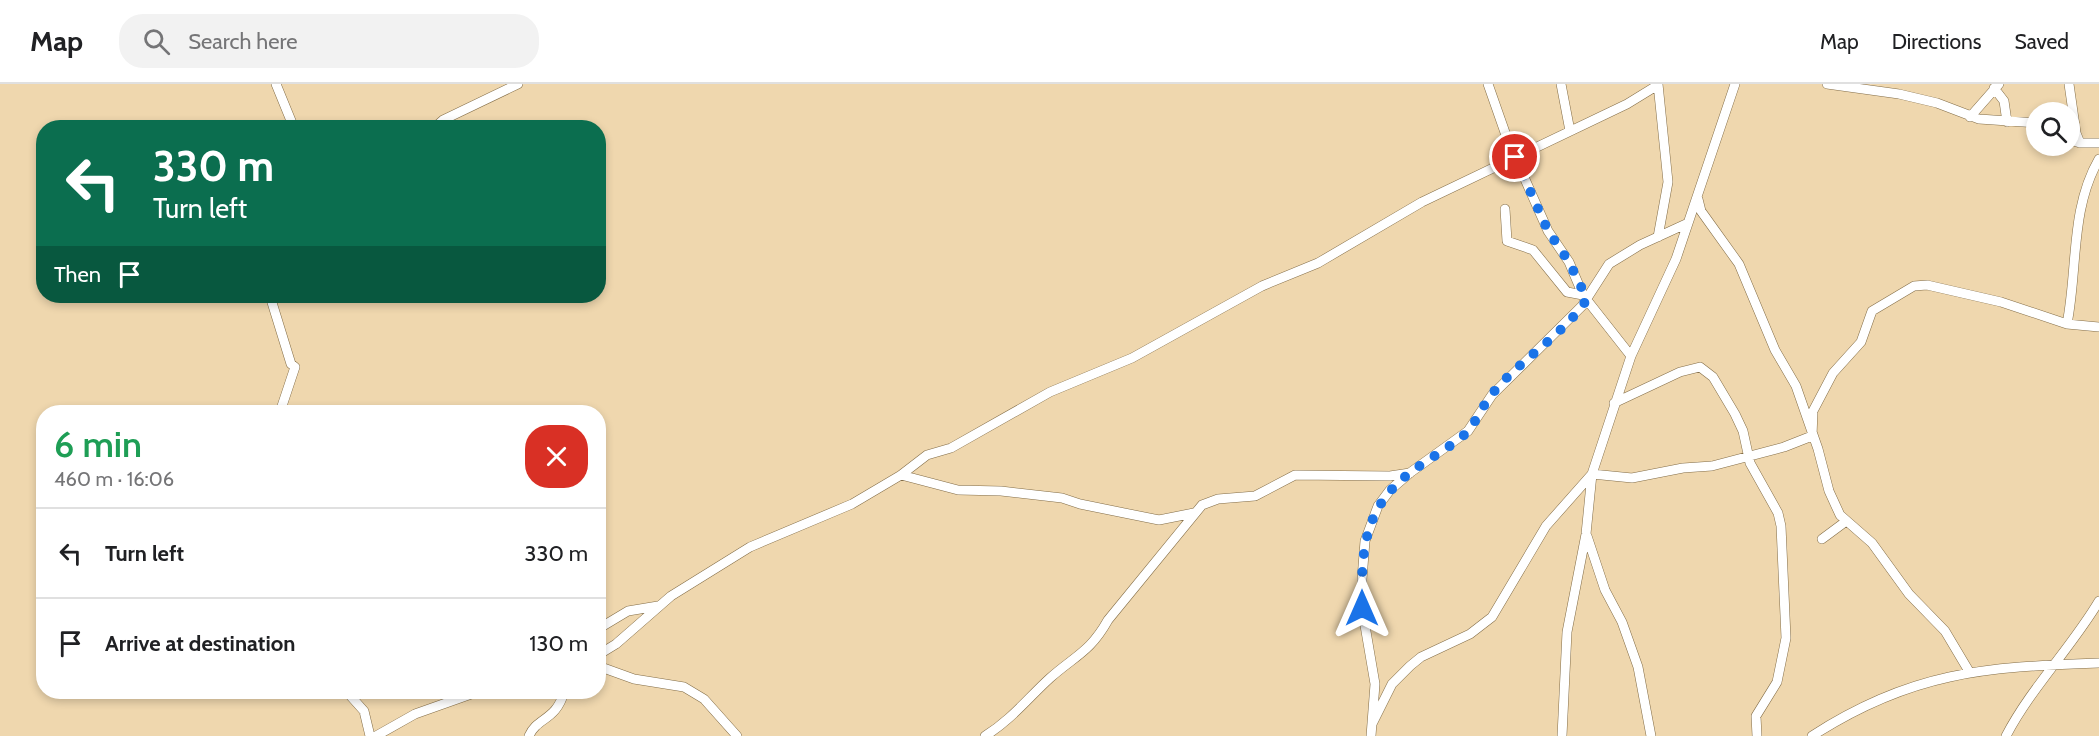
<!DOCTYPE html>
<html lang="en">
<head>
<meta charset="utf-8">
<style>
  :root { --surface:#fff; --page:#f2f2f2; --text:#202124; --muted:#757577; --line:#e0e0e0 }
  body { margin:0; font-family:Cabin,sans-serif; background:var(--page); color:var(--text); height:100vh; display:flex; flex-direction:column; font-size:22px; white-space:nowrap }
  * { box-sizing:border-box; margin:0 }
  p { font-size:20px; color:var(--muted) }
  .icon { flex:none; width:33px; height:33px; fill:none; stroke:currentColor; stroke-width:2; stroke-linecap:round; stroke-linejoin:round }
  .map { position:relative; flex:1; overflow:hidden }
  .drawer { position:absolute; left:36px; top:321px; width:570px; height:294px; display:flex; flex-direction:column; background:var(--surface); border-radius:24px; box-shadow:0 3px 9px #0003 }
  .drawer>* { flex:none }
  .guide { position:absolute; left:36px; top:36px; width:570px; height:183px; border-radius:24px; box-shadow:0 3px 9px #0003; background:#0b6e4f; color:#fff; overflow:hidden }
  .buttons { position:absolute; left:2026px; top:18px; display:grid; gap:12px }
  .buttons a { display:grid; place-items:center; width:54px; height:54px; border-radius:50%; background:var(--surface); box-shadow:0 3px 9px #0003; font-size:30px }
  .pin { position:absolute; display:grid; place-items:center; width:51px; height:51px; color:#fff; margin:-26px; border:3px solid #fff; border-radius:50%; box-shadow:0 2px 6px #0007 }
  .me { position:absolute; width:66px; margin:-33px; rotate:0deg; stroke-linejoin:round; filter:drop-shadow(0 0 4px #0008) }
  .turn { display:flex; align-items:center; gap:21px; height:126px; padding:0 18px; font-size:27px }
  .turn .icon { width:78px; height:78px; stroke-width:2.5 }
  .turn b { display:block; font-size:42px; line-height:51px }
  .then { display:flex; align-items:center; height:57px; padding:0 18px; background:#0003; gap:12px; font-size:22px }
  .round { display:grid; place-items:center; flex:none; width:63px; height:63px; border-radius:24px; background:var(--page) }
  .head { display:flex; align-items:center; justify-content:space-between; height:102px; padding:0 18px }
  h1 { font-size:36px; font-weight:600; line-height:45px; color:#1e9e55 }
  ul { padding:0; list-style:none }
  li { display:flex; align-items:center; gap:18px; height:90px; padding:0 18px; border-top:2px solid var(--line) }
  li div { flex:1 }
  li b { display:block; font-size:22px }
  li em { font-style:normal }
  header { display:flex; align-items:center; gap:36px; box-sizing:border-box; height:84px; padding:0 30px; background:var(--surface); border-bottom:2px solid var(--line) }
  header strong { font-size:28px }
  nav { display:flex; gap:33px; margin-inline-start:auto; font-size:21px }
  .search { width:420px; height:54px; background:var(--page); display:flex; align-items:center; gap:15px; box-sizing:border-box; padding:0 21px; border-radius:24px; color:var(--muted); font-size:22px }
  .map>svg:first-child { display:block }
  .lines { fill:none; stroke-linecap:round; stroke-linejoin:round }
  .street-casing { stroke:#836d47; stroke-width:10 }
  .street { stroke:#fff; stroke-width:9 }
  .route { stroke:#1a73e8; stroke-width:10; stroke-dasharray:0 18 }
</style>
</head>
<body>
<header>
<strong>Map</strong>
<div class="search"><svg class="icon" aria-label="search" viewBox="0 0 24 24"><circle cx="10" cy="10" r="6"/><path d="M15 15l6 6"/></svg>Search here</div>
<nav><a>Map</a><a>Directions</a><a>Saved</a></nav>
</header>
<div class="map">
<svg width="2099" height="652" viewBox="0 0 2099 652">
  <rect width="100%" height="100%" fill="#efd7ae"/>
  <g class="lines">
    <g class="street-casing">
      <path id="street" d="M276 0 294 44
        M1488 0 1508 57 1548 147 1569 178 1583 211 1631 272
        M1561 0 1570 47
        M1827 0 1899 10 1937 19 1979 35 2037 39
        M2069 0 2076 49 2080 59
        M1994 4 2004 17 2007 38
        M1970 33 1999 0
        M434 44 443 36 518 0
        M2070 56 2080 59H2099
        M1698 115 1701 127 1739 180 1775 266 1796 302 1818 365 1829 407 1840 431 1872 459 1909 510 1945 547 1970 589
        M1505 125 1507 157 1533 166 1567 208 1583 211
        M1658 153 1668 98 1658 0
        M270 212 291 280 295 283 280 328
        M2067 240C2078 184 2070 125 2099 75
        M1614 319 1680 288 1700 283 1713 293 1735 330 1743 347 1750 379 1778 429 1781 442 1786 554 1777 598 1756 632 1757 652
        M901 391 958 406 1001 407 1062 414 1080 420 1159 436 1194 429
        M1587 452 1605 506 1622 538 1638 583 1651 652
        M1822 455 1845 438
        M598 545 628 527 658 522
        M598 571 616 560 671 512 750 463 852 420 901 391 927 371 951 364 1050 308 1132 274 1262 202 1318 179 1422 118 1627 20 1658 1
        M598 582 634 595 684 603 704 615 737 652
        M347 608 364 627 370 652
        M1372 640 1392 600 1410 582 1421 573 1470 550 1492 533 1546 442 1592 390 1632 394 1683 384 1712 382 1784 363 1812 352 1813 327 1833 289 1861 258 1872 227 1914 202 1927 201 2001 218 2067 240 2099 243
        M376 652 415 630 477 608
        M529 652C537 633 556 637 564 608
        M985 652C1011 636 1028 614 1050 594 1076 571 1090 568 1108 536L1202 421 1218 415 1255 412 1295 391 1390 392 1410 389
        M1371 652 1375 600 1362 524V495L1365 457 1378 422 1390 406 1411 388 1468 347 1492 311 1582 222 1609 180 1640 161 1688 139
        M1562 652 1567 548 1586 450 1592 390 1631 272 1676 175 1735 0
        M1812 652C1911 588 1984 583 2099 579
        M2006 652C2031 604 2071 564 2099 517"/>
    </g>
    <use href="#street" class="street"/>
  </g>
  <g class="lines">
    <path class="route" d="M1362 524C1361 468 1363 424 1411 388 1428 375 1448 365 1464 351 1476 340 1482 322 1492 310 1520 275 1562 253 1587 215L1569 178 1548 147 1515 73"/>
  </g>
</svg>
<div class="buttons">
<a><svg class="icon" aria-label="search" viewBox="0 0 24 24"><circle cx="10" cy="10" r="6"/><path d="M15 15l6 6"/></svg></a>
</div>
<div class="pin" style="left:1515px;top:73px;background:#d93025"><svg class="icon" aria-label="arrive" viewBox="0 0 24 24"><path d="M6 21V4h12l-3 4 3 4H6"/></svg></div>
<svg class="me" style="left:1362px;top:524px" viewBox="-20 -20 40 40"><path d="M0-17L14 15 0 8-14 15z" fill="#1a73e8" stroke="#fff" stroke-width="4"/></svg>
<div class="guide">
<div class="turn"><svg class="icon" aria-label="left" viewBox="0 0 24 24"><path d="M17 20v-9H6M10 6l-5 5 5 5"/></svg><div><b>330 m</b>Turn left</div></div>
<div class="then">Then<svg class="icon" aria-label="arrive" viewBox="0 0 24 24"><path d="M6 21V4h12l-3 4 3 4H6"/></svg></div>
</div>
<section class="drawer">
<div class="head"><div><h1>6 min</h1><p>460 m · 16:06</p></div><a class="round" style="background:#d93025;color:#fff"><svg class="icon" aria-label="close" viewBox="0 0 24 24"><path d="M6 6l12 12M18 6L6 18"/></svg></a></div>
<ul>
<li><svg class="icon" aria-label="left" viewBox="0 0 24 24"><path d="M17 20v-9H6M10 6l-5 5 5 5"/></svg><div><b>Turn left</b></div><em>330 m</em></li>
<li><svg class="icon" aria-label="arrive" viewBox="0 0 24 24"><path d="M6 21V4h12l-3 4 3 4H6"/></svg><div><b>Arrive at destination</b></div><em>130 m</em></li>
</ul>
</section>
</div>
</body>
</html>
